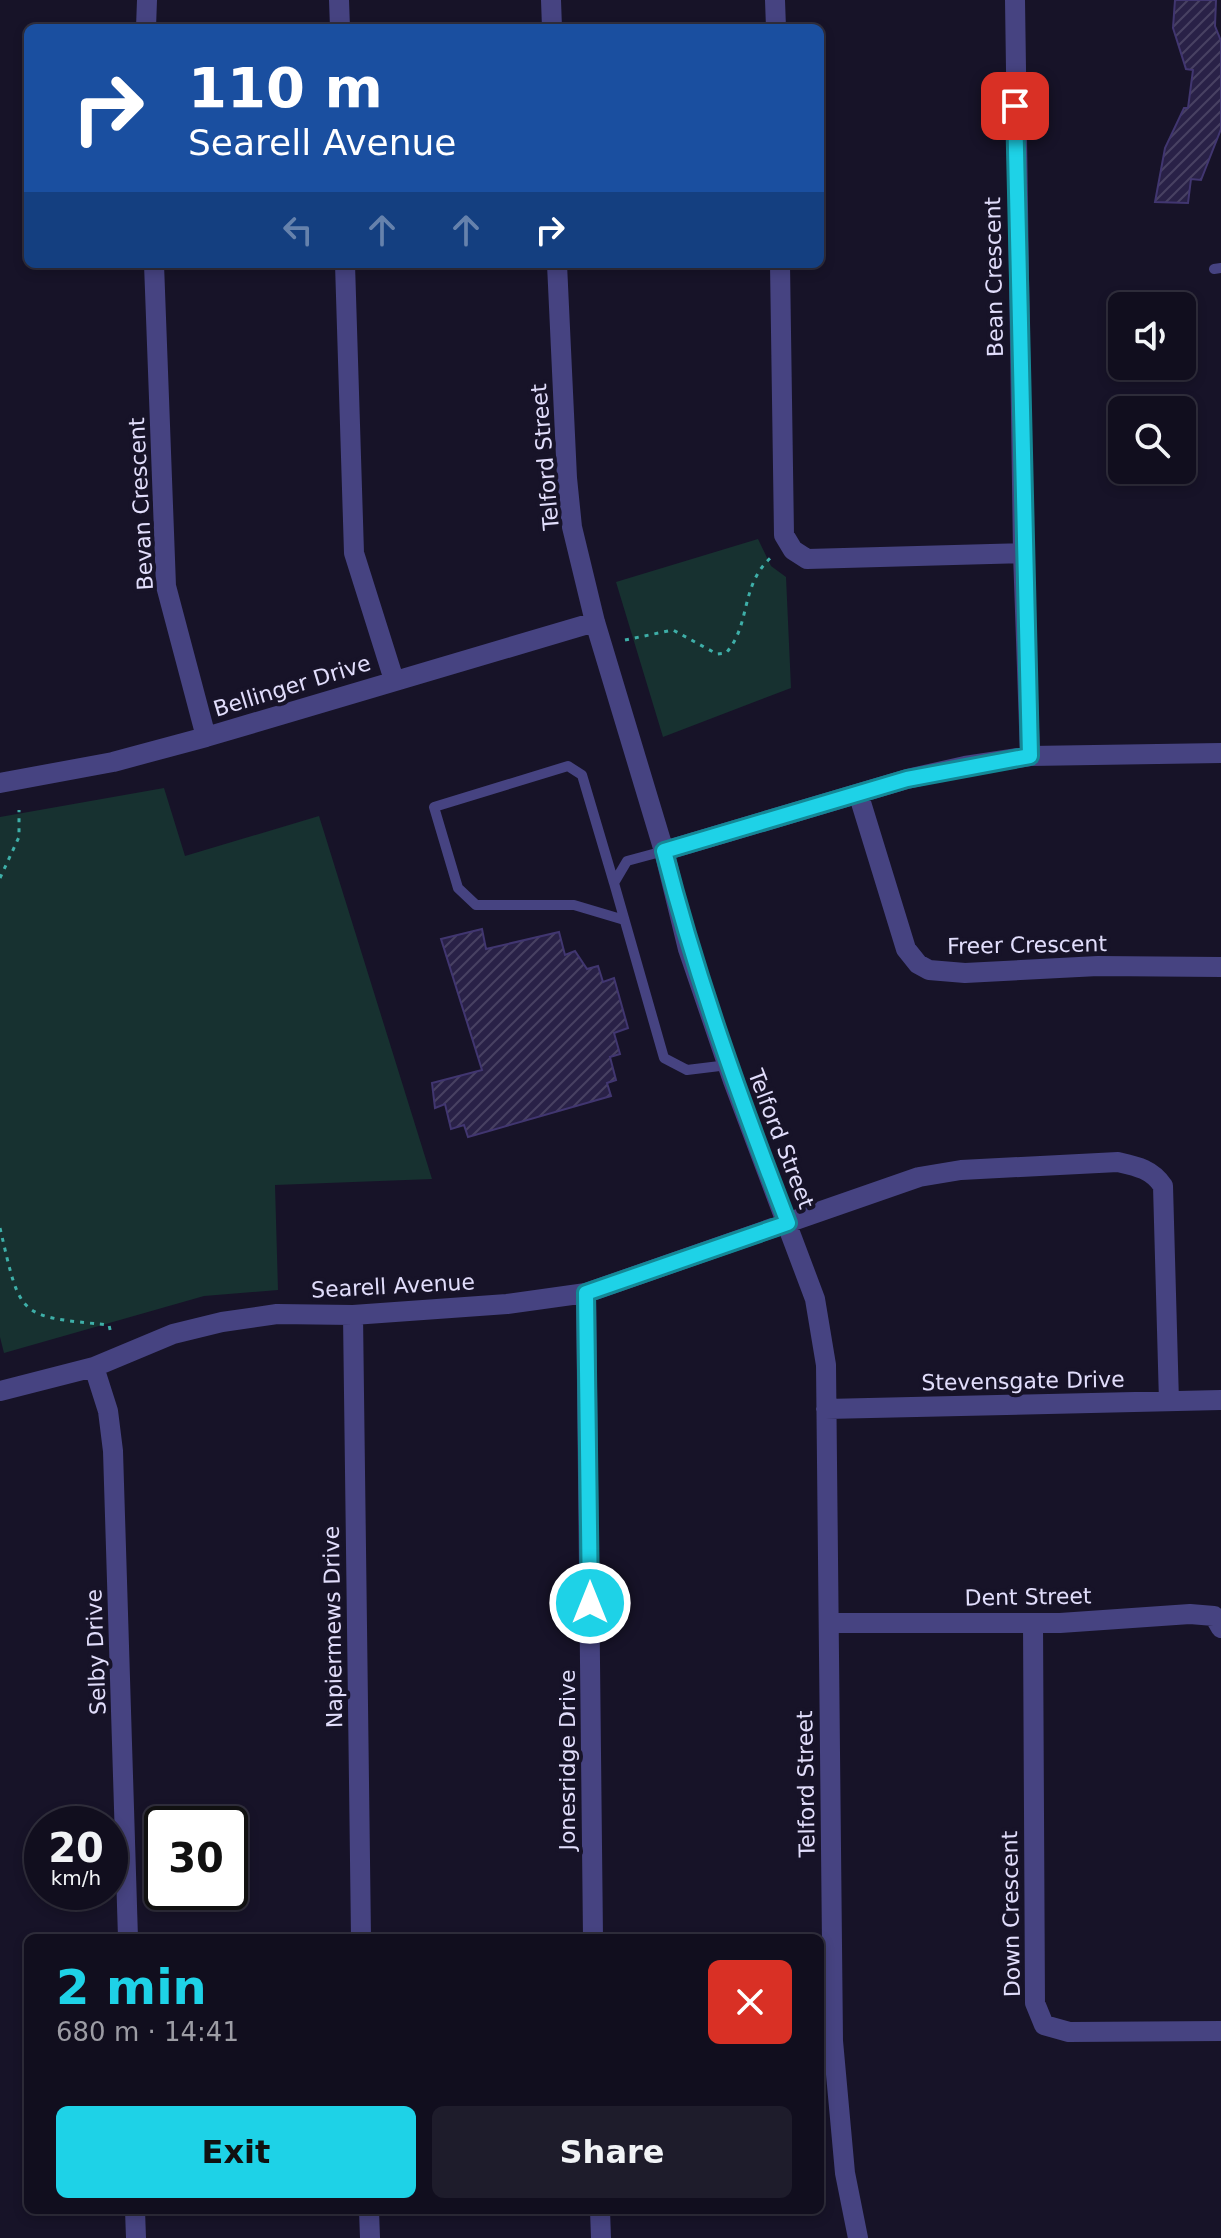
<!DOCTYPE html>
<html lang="en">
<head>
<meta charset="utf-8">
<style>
  :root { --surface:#110e1e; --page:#1e1c2b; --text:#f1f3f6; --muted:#9c9ca4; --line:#302e3c; --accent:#1ed2e7 }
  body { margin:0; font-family:"DejaVu Sans",sans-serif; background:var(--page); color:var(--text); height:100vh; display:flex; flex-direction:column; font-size:30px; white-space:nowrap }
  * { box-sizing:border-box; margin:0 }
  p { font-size:26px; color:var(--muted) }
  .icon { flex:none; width:44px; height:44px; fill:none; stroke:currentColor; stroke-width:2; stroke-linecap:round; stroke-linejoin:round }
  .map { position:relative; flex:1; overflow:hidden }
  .side { position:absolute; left:24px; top:1934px; width:800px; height:280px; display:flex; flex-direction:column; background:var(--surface); border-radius:12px; box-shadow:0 4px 12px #0003,0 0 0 2px var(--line) }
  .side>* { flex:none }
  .banner { position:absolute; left:24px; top:24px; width:800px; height:244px; border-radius:12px; box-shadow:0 4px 12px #0003,0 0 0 2px var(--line); background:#1a4fa0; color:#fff; overflow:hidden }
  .tools { position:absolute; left:1108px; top:292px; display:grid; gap:16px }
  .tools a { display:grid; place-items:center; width:88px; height:88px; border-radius:12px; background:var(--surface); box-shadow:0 4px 12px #0003,0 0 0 2px var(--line); font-size:40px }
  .speed { position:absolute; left:24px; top:1806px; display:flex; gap:16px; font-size:40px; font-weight:700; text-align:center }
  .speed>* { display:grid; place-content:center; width:104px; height:104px; border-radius:50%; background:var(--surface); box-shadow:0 4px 12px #0003,0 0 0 2px var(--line); line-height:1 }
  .speed small { font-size:20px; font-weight:400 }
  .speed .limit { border:4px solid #111; border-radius:12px; background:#fff; color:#111 }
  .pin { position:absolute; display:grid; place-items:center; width:68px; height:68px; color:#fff; margin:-34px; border-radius:16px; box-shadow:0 4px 12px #0006 }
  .me { position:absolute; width:88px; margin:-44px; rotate:0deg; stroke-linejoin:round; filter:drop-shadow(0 0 6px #0008) }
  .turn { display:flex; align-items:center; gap:28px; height:168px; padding:0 32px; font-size:36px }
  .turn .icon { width:104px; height:104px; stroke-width:2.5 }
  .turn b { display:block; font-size:56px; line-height:68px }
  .lanes { display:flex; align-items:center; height:76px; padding:0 32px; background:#0003; justify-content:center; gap:40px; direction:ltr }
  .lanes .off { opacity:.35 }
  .round { display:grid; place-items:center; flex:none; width:84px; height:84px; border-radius:12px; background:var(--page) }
  .overview { display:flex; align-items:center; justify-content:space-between; height:136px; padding:0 32px }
  h1 { font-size:48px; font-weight:800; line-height:60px; color:var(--accent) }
  .button { display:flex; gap:16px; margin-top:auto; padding:16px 32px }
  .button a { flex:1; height:92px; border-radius:12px; background:var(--accent); color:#111; font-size:32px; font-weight:800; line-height:92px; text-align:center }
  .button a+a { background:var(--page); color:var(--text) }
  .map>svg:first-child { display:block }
  .park { fill:#173130 }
  .building { fill:url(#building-hatch); stroke:#413670; stroke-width:2 }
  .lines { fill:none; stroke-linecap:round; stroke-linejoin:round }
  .path { stroke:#3eafa8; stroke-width:3; stroke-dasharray:4 6; stroke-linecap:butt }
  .lane { stroke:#464381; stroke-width:10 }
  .street { stroke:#464381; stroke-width:20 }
  .route-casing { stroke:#148896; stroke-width:20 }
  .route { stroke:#1ed2e7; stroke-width:14 }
  .labels { text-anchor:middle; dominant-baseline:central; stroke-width:8; stroke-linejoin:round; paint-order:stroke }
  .street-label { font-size:22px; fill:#e1ddfb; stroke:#171328 }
</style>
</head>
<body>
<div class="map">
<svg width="1221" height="2238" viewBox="0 0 1221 2238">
  <defs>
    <pattern id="building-hatch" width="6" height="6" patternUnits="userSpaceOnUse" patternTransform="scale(2)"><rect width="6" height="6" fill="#292147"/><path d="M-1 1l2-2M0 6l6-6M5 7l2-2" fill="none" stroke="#484162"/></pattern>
  </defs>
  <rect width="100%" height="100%" fill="#171328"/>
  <path class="park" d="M758 539 771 566 786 577 791 688 663 737 616 582Z
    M164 788 185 856 319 816 432 1179 275 1185 278 1290 204 1296 4 1353 0 1337V817Z"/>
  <path class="building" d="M1175 0H1216L1215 26 1221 41V129L1201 180 1191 179 1188 203 1155 202 1165 148 1184 108H1188L1193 70 1186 69 1173 28Z
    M482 929 486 949 559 932 565 955 575 951 587 969 598 966 603 982 614 978 628 1028 614 1033 620 1054 610 1057 616 1080 607 1083 611 1096 468 1137 464 1125 451 1129 445 1104 435 1108 432 1083 482 1070 441 939Z"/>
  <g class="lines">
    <path class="path" d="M625 640 673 630 717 654 726 653C752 624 739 583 774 555
      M0 878 19 837V810
      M0 1228C21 1318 17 1316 109 1325L111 1334"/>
    <path class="lane" d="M1214 269 1221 268
      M664 851 627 861 614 883 664 1058 687 1070 728 1065
      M614 883 582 775 568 766 434 807 458 888 476 905H574L621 919"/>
    <path class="street" d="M339 0 340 28
      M551 0 552 28
      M775 0 776 28
      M1015 0 1023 553 1030 756
      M146 28 147 0
      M154 264 166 586 206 737
      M345 264 354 553 394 680
      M557 264 567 478 572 527 595 622 664 851 688 949 733 1081 815 1299 826 1365 833 2041 845 2173 858 2238
      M780 264 784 535 793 550 807 559 1023 553
      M0 783 113 762 206 737 595 622
      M859 796 906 949 918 964 929 970 965 973 1098 966 1221 967
      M664 851 907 779 965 766 1030 756 1221 753
      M586 1293 593 1938
      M353 1315 361 1938
      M94 1367 108 1411 113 1451 128 1938
      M0 1391 94 1367 173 1334 222 1322 277 1314 353 1315 507 1304 586 1293 919 1177 961 1170 1118 1162C1136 1166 1152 1169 1163 1186L1169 1402
      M826 1409 1221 1400
      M829 1623H1060L1190 1614 1214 1616 1221 1628
      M1033 1623 1035 2003 1044 2025 1069 2032 1221 2031
      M135 2210 136 2238
      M369 2210 370 2238
      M600 2210 601 2238"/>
  </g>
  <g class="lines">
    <g class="route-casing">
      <path id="route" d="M590 1603 586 1293 788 1223C740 1099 697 979 664 851L907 779 1030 756 1015 106"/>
    </g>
    <use href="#route" class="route"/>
  </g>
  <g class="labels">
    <g class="street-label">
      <text transform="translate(994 277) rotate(-91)">Bean Crescent</text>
      <text transform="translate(545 457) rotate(-95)">Telford Street</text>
      <text transform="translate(141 504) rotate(-93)">Bevan Crescent</text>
      <text transform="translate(292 686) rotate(-17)">Bellinger Drive</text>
      <text transform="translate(1027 945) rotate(-1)">Freer Crescent</text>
      <text transform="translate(781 1139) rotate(69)">Telford Street</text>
      <text transform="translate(393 1286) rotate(-3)">Searell Avenue</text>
      <text transform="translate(1023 1381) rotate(-1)">Stevensgate Drive</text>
      <text transform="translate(1028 1597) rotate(-1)">Dent Street</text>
      <text transform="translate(333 1627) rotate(-91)">Napiermews Drive</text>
      <text transform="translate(96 1652) rotate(-92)">Selby Drive</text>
      <text transform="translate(567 1760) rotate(-90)">Jonesridge Drive</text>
      <text transform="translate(806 1784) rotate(-91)">Telford Street</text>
      <text transform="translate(1011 1914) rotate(-91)">Down Crescent</text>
    </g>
  </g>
</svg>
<div class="tools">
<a><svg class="icon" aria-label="sound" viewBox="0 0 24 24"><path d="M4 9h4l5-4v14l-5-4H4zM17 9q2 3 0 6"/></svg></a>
<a><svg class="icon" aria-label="search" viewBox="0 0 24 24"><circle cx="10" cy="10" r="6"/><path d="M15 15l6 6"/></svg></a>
</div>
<div class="speed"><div>20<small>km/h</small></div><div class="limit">30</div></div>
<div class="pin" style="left:1015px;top:106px;background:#d93025"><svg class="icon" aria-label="arrive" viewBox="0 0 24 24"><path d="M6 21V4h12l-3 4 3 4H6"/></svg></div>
<svg class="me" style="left:590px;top:1603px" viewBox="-20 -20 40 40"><circle r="17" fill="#1ed2e7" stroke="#fff" stroke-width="3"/><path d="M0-11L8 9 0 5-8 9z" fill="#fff"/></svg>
<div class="banner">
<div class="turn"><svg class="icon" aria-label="right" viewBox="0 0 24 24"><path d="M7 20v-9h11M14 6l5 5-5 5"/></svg><div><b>110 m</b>Searell Avenue</div></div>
<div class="lanes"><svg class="icon off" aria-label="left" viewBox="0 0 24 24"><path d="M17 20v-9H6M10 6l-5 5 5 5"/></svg><svg class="icon off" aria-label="ahead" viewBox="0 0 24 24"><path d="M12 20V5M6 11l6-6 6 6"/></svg><svg class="icon off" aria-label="ahead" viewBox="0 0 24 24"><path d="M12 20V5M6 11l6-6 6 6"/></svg><svg class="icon" aria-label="right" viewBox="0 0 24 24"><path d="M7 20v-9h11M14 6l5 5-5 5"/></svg></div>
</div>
<section class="side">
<div class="overview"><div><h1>2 min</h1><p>680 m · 14:41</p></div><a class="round" style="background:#d93025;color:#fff"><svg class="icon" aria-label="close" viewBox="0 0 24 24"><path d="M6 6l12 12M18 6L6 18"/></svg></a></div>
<div class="button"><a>Exit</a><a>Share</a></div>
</section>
</div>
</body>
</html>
